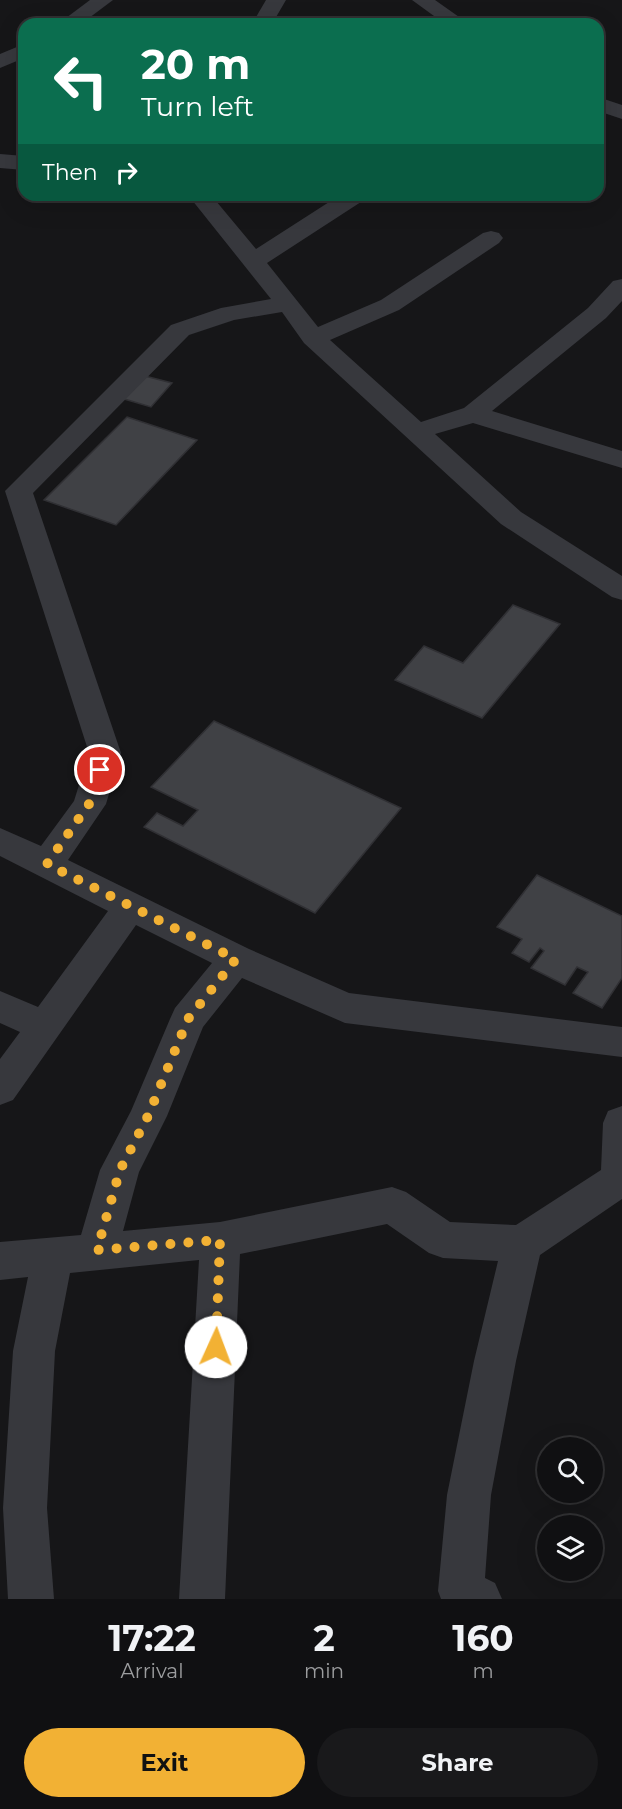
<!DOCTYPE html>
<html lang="en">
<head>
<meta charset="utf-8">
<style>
  :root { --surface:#101012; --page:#19191b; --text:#f1f3f6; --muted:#9c9d9f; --line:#303032; --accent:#f2b134 }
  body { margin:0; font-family:Montserrat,sans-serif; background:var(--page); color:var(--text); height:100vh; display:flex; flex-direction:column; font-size:22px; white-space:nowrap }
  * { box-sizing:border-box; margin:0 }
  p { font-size:20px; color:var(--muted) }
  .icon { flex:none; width:33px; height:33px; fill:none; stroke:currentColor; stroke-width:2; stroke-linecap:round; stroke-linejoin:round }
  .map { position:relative; height:1599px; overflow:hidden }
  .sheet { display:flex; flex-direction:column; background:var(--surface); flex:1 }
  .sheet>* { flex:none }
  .top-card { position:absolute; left:18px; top:18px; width:586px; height:183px; border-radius:18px; box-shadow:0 6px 24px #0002,0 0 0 2px var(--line); background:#0b6e4f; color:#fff; overflow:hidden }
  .fabs { position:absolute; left:537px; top:1437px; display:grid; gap:12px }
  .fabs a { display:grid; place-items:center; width:66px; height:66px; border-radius:50%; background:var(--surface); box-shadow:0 6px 24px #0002,0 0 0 2px var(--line); font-size:30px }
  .pin { position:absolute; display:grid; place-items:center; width:51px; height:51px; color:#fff; margin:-26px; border:3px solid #fff; border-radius:50%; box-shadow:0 2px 6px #0007 }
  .me { position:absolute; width:66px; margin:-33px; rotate:2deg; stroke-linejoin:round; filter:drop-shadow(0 0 4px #0008) }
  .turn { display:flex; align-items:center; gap:21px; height:126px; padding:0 24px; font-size:27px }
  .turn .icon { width:78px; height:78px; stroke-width:2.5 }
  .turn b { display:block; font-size:42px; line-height:51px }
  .then { display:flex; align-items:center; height:57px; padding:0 24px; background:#0003; gap:12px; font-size:22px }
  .eta { display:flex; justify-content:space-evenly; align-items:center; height:102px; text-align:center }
  .eta b { font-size:36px; font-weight:700; line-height:42px }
  .action { display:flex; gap:12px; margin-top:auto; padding:12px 24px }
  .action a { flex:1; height:69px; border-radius:36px; background:var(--accent); color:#111; font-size:24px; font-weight:700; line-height:69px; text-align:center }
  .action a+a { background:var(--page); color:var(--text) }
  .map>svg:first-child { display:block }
  .building { fill:#404145; stroke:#303034; stroke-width:1.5 }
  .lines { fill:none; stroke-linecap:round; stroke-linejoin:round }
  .street { fill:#37383d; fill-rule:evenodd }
  .route { stroke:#f2b134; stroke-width:10; stroke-dasharray:0 18 }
</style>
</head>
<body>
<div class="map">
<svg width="622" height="1599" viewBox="0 0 622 1599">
  <rect width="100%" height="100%" fill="#161618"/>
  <path class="building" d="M141 375 172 383 151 407 121 398Z
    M127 417 197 440 116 525 44 500Z
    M513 605 560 624 482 718 395 680 424 646 463 663Z
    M214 721 401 808 315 913 144 827 157 813 183 826 198 810 151 787Z
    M537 875 622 916V978L602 1008 573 993 588 972 577 967 565 985 531 968 544 951 540 948 529 962 512 953 522 939 497 927Z"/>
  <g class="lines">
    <path class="street" d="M90 0H113L81 24H58Z
      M266 0H286L272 24H252Z
      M412 0H435L469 24H445Z
      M24 44V58L0 68V54Z
      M598 97 622 105V119L598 111Z
      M0 154 24 156V170L0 168Z
      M188 195H211L256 249 340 195H367L364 200 267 263 318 327 381 300 483 233 491 231 499 233 503 238 499 243 399 310 330 340 421 422 464 408 588 308 613 281 622 279V301L606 318 492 411 622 451V468L473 423 435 434 521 512 622 576V600L612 597 501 524 304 343 282 312 234 320 189 335 33 493 121 753 106 804 68 860 249 949 349 993 622 1027V1057L345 1023 242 978 203 1027 167 1116 139 1172 123 1231 220 1222 392 1187 406 1192 450 1222 516 1225 601 1170 603 1123 608 1111 622 1106V1199L540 1255 516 1361 491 1495 485 1578 495 1583 502 1599H441L438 1591 447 1495 474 1361 498 1261 443 1258 429 1253 387 1224 240 1254 225 1599H179L199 1260 70 1273 55 1351 47 1508 54 1599H8L3 1508 13 1351 28 1277 0 1280V1242L81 1235 100 1170 131 1111 170 1019 175 1008 212 963 136 925 13 1100 0 1105V1059L20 1032 0 1023V991L38 1007 108 911 0 856V828L41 846 74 801 89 753 5 491 171 325 221 308 271 299Z"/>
  </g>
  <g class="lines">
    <path class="route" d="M100 770 89 804 47 864 236 959 188 1019 148 1116 120 1170 97 1250 220 1240 216 1347"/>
  </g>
</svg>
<div class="fabs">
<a><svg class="icon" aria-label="search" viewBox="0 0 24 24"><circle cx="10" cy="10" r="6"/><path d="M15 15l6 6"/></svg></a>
<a><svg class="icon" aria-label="layers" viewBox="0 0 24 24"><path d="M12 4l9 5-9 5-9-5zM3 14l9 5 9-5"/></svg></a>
</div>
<div class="pin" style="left:100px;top:770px;background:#d93025"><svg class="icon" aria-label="arrive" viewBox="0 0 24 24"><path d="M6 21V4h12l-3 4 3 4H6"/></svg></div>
<svg class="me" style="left:216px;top:1347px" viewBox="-20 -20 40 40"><circle r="19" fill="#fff"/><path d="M0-13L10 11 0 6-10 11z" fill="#f2b134"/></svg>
<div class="top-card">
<div class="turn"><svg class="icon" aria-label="left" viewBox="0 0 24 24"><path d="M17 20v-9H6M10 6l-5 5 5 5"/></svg><div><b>20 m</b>Turn left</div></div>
<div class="then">Then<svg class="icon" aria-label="right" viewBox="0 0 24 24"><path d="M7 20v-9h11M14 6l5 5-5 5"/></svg></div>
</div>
</div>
<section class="sheet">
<div class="eta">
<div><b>17:22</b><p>Arrival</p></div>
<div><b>2</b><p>min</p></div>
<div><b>160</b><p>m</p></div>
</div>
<div class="action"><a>Exit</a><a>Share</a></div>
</section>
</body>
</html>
